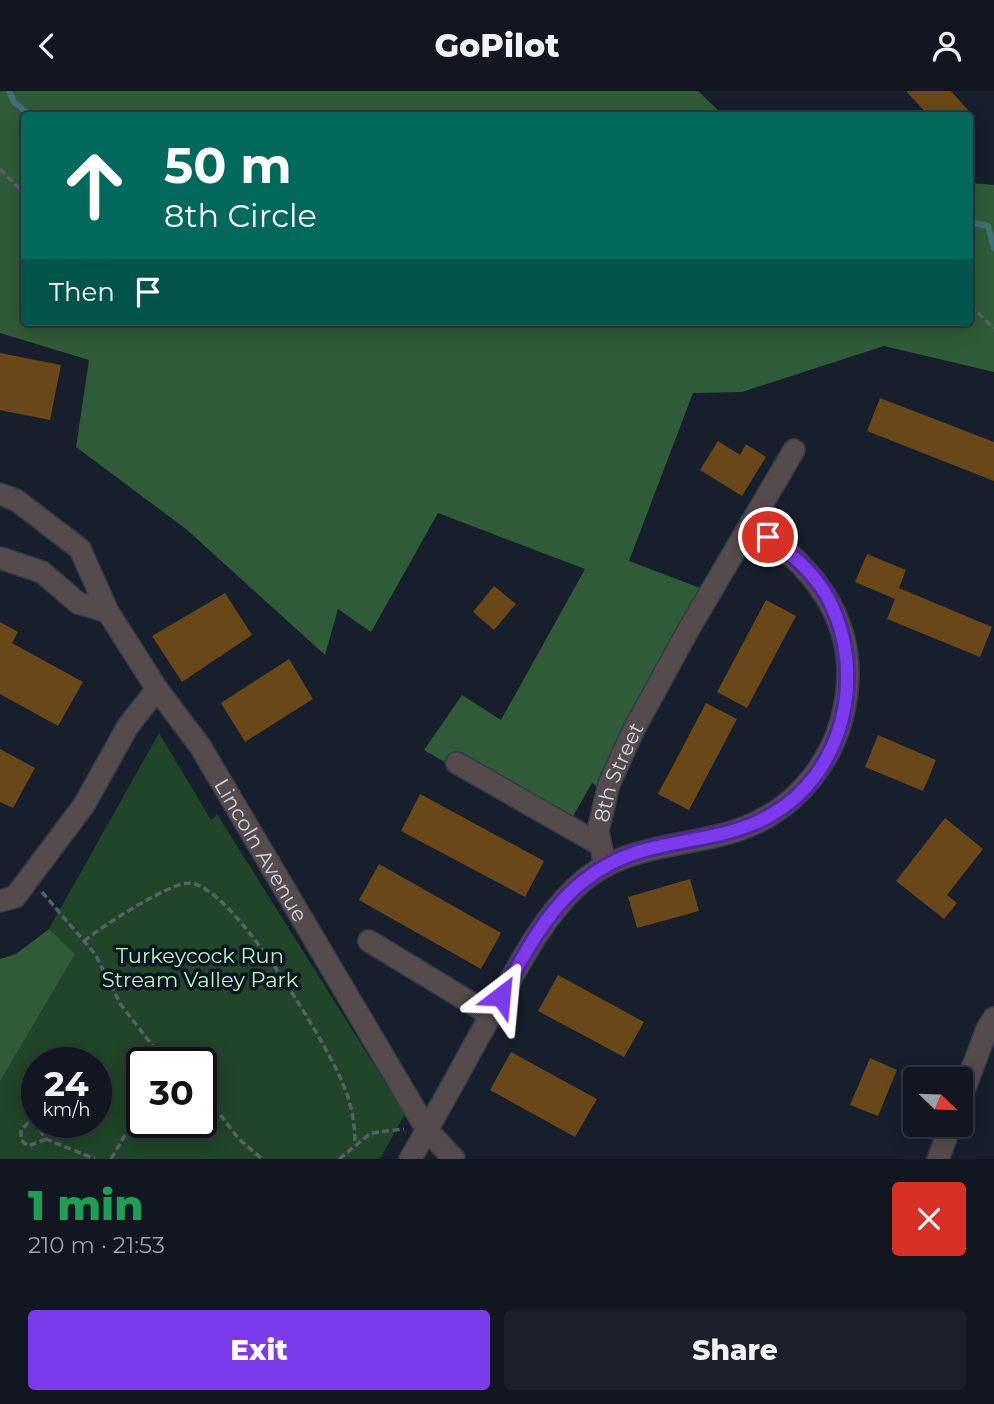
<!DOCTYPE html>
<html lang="en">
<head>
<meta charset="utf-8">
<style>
  :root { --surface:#111621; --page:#1a1f2a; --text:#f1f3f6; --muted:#9c9fa5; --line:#30353f; --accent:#7c3aed }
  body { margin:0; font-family:Montserrat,sans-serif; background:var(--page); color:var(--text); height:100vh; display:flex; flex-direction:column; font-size:26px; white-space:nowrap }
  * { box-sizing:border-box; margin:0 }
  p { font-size:23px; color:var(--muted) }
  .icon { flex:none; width:38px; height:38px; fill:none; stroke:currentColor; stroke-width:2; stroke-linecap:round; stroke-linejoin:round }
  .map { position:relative; height:1068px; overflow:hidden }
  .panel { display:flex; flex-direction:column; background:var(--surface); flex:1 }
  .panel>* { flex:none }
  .top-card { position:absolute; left:21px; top:21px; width:952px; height:214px; border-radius:7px; box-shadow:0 4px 18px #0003,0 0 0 2px var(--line); background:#00695c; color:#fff; overflow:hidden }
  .needle { width:46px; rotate:113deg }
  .tools { position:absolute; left:903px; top:976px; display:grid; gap:14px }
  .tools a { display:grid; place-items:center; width:70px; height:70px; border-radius:7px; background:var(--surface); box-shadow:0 4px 18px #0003,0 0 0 2px var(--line); font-size:35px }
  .speed { position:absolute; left:21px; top:956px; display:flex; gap:14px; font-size:35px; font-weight:700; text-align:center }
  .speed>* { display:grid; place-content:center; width:91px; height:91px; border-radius:50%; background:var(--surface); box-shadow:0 4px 18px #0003,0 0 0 2px var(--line); line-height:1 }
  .speed small { font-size:18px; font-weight:400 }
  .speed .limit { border:4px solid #111; border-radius:10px; background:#fff; color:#111 }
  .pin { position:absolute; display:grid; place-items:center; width:60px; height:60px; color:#fff; margin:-30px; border:4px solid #fff; border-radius:50%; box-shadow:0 2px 7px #0007 }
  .me { position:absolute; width:77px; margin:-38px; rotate:29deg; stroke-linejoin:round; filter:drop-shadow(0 0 5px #0008) }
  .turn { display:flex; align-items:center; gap:24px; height:147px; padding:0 28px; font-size:32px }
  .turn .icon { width:91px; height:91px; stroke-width:2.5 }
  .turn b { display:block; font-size:49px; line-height:60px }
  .then { display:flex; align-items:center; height:66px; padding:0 28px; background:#0003; gap:14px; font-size:26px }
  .round { display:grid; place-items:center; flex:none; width:74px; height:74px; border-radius:7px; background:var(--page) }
  .headline { display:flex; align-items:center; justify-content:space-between; height:119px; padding:0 28px }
  h1 { font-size:42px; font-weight:800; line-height:52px; color:#1e9e55 }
  .primary-button { display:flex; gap:14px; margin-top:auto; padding:14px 28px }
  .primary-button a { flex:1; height:80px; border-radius:7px; background:var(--accent); color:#fff; font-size:28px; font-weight:800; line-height:80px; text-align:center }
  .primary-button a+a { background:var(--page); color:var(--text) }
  header { display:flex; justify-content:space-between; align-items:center; height:91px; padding:0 28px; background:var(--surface); font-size:32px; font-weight:800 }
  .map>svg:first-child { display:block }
  .green { fill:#204528; fill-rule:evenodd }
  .forest { fill:#2f5b38 }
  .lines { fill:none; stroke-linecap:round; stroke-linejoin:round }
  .stream { stroke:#3e6e78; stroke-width:6 }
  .building { fill:#694719 }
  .minor-casing { stroke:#343b48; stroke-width:24 }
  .path { stroke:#585f6b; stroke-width:3.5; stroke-dasharray:7 3.5; stroke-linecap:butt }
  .minor { stroke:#554b4c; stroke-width:21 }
  .route-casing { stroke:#51269a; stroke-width:18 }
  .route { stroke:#7c3aed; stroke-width:12 }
  .labels { text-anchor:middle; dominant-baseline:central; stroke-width:7; stroke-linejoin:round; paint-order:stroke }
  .street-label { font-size:21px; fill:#cfd4de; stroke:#0e1422 }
  .park-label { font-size:21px; fill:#b1f7bc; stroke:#0e1422 }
</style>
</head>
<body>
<header><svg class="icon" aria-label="back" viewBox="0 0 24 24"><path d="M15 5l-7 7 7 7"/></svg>GoPilot<svg class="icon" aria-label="person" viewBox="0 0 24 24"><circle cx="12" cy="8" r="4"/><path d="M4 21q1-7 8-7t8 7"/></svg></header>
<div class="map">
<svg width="994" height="1068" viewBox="0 0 994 1068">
  <rect width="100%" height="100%" fill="#171e2c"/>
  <path class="green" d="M159 642 211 729 217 723 405 1023 380 1068H0V925ZM37 971H96V1031H37ZM142 971H201V1031H142Z"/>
  <path class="forest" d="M0 0H698L723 24H24V231H970V92L994 94V281L884 255 742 301 693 302 629 470 716 503 603 700 592 692 564 741 424 659 462 604 501 629 585 478 438 422 371 541 338 518 325 564 186 438 76 356 89 269 0 242Z
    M49 838 75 863 0 990V868L16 863Z"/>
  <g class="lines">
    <path class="stream" d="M9 0 14 11 30 24
      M970 131 988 135 994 157"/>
  </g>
  <path class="building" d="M906 0H951L968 19 963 24H928Z
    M0 262 61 274 50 329 0 319Z
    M880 307 994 351V390L867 340Z
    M718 350 740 364 746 353 766 366 742 405 700 379Z
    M867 463 906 479 899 497 992 536 980 566 887 528 895 508 855 491Z
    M494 495 516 513 494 539 473 521Z
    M225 502 252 544 182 591 152 545Z
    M766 509 796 525 747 617 717 601Z
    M0 531 18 541 12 552 83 591 58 635 0 603Z
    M289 568 313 608 245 651 221 612Z
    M706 612 737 628 689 719 658 703Z
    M878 644 936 669 923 700 865 676Z
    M0 658 35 677 13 717 0 711Z
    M420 703 544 770 525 806 401 740Z
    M945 727 983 758 947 804 957 812 944 828 896 790Z
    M379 773 501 842 481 878 359 809Z
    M690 788 699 820 637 837 628 806Z
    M558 884 644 931 624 966 538 920Z
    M511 961 597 1008 575 1046 490 999Z
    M870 967 897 979 878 1025 850 1014Z"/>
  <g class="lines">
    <g class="minor-casing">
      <g id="minor">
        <path id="s1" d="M0 403 16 409 80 458 108 521 157 598 200 655 427 1039 454 1068"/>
        <path d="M0 467 42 481 78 512 108 521"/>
        <path d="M457 672 599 753"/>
        <path id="s2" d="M605 775 598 740 609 693 634 638 690 536 794 359"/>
        <path d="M0 810 15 806 84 714 128 635 157 598"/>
        <path d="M369 850 491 924"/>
        <path d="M961 1007 987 938 994 927"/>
        <path d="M410 1068C440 1018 467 966 496 915 519 874 540 831 575 797 615 758 666 757 717 745 796 728 847 662 848 582 848 524 813 478 768 446"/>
        <path d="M938 1068 951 1034"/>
      </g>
    </g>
    <path class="path" d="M0 78 24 102
      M970 215 994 237
      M671 231H686
      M42 801 95 863 121 914 156 959 170 971
      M84 850C101 836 170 791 190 792 233 796 322 946 340 986 350 1008 355 1029 355 1053
      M201 999 239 1048 262 1068
      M46 1048 28 1055 21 1049V1039L28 1032 36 1033 46 1048 95 1068
      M111 1068 142 1015
      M339 1068 371 1042 404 1038"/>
    <use href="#minor" class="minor"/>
  </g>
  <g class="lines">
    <g class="route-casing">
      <path id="route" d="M501 905C528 856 555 803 606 775 658 745 720 754 771 724 845 682 866 583 830 511 816 483 793 464 768 446"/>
    </g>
    <use href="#route" class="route"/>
  </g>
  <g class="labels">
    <g class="street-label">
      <text stroke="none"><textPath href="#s2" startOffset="98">8th Street</textPath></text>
      <text stroke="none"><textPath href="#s1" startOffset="450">Lincoln Avenue</textPath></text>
    </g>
    <g class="park-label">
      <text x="200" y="864">Turkeycock Run<tspan x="200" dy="24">Stream Valley Park</tspan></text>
    </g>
  </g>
</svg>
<div class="tools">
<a><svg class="needle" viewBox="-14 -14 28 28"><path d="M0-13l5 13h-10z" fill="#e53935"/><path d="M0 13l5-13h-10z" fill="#9c9fa5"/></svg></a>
</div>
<div class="speed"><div>24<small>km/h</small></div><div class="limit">30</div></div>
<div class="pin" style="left:768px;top:446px;background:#d93025"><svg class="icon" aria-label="arrive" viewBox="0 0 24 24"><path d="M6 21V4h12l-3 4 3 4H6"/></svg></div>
<svg class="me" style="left:501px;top:905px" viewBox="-20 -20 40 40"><path d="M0-17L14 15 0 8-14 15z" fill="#7c3aed" stroke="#fff" stroke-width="4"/></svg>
<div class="top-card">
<div class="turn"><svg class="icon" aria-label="ahead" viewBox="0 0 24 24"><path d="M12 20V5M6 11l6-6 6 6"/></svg><div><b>50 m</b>8th Circle</div></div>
<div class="then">Then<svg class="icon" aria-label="arrive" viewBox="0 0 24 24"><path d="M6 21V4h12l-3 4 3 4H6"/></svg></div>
</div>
</div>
<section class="panel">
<div class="headline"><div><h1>1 min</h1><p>210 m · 21:53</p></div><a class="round" style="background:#d93025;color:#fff"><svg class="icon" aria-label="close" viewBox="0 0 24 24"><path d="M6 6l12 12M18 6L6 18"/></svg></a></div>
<div class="primary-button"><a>Exit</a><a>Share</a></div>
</section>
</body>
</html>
